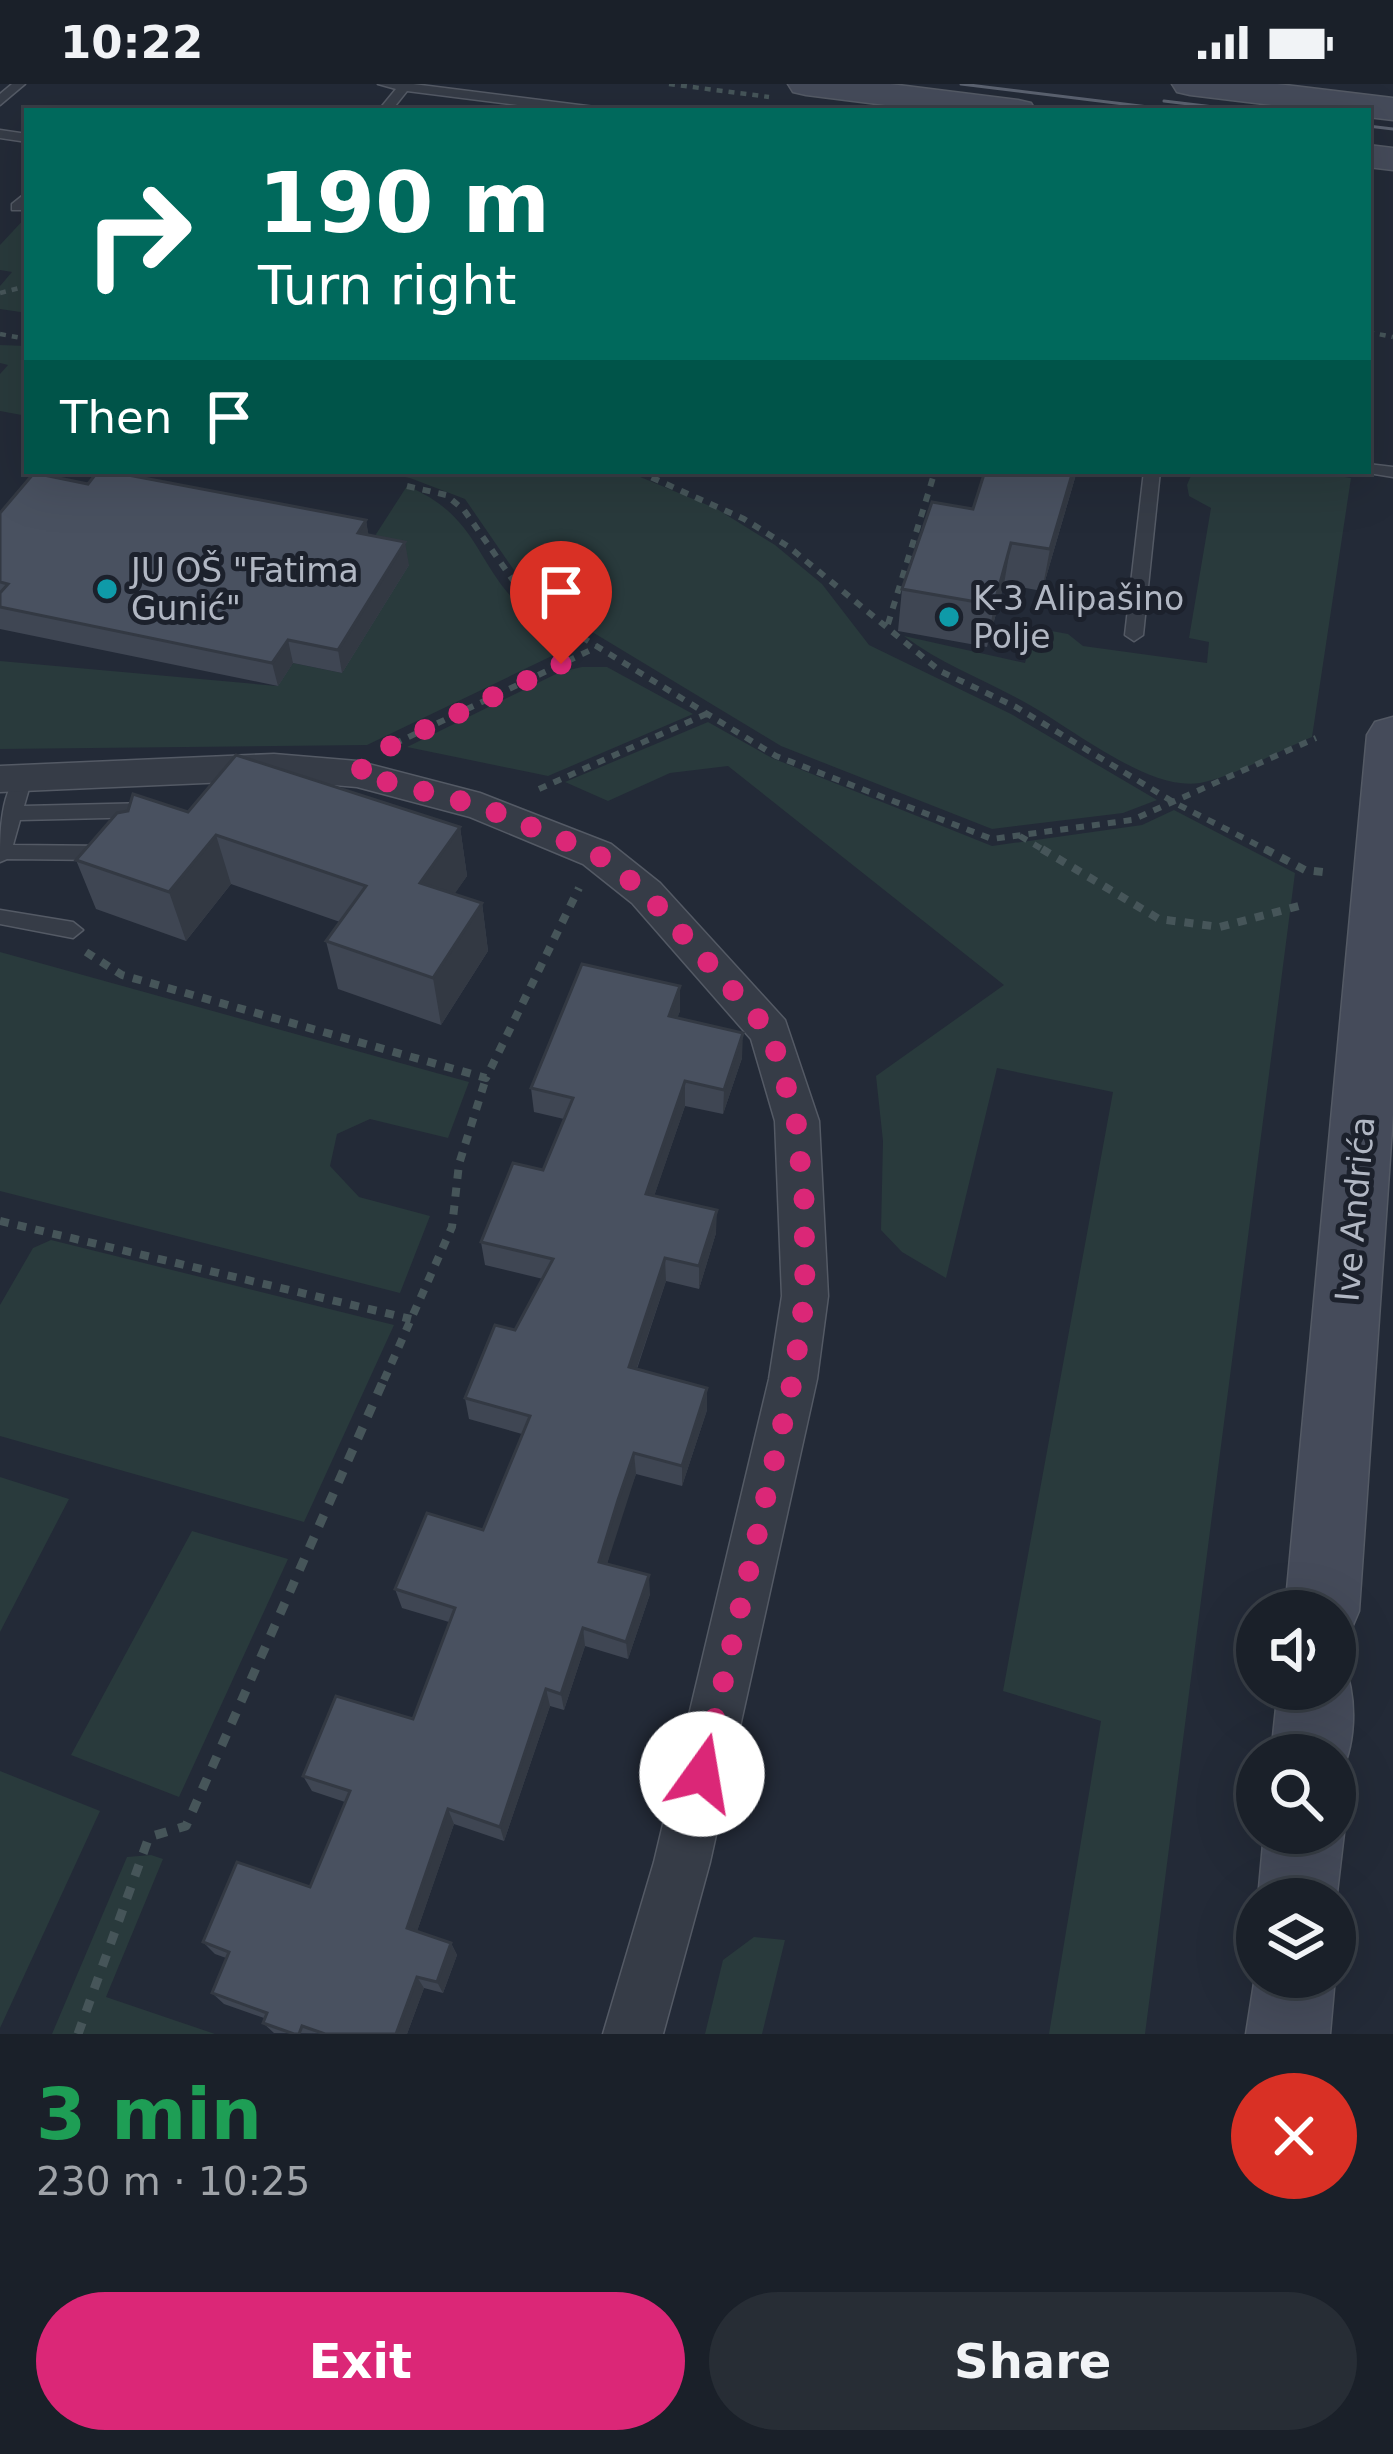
<!DOCTYPE html>
<html lang="en">
<head>
<meta charset="utf-8">
<style>
  :root { --surface:#1a2029; --page:#272d35; --text:#f1f3f6; --muted:#9fa3a8; --line:#383e46; --accent:#db2777 }
  body { margin:0; font-family:"DejaVu Sans",sans-serif; background:var(--page); color:var(--text); height:100vh; display:flex; flex-direction:column; font-size:45px; white-space:nowrap }
  * { box-sizing:border-box; margin:0 }
  p { font-size:39px; color:var(--muted) }
  .icon { flex:none; width:66px; height:66px; fill:none; stroke:currentColor; stroke-width:2; stroke-linecap:round; stroke-linejoin:round }
  .map { position:relative; height:1950px; overflow:hidden }
  .details { display:flex; flex-direction:column; background:var(--surface); flex:1 }
  .details>* { flex:none }
  .hud { position:absolute; left:24px; top:24px; width:1347px; height:366px; border-radius:0px; box-shadow:0 12px 48px #0002,0 0 0 3px var(--line); background:#00695c; color:#fff; overflow:hidden }
  .controls { position:absolute; left:1236px; top:1506px; display:grid; gap:24px }
  .controls a { display:grid; place-items:center; width:120px; height:120px; border-radius:50%; background:var(--surface); box-shadow:0 12px 48px #0002,0 0 0 3px var(--line); font-size:60px }
  .pin { position:absolute; display:grid; place-items:center; width:102px; height:102px; color:#fff; margin:-123px -51px; border-radius:50% 50% 50% 0; rotate:-45deg; box-shadow:0 0 12px #0007 }
  .pin .icon { rotate:45deg }
  .me { position:absolute; width:132px; margin:-66px; rotate:13deg; stroke-linejoin:round; filter:drop-shadow(0 0 9px #0008) }
  .turn { display:flex; align-items:center; gap:42px; height:252px; padding:0 36px; font-size:54px }
  .turn .icon { width:156px; height:156px; stroke-width:2.5 }
  .turn b { display:block; font-size:84px; line-height:102px }
  .then { display:flex; align-items:center; height:114px; padding:0 36px; background:#0003; gap:24px; font-size:45px }
  .round { display:grid; place-items:center; flex:none; width:126px; height:126px; border-radius:63px; background:var(--page) }
  .summary { display:flex; align-items:center; justify-content:space-between; height:204px; padding:0 36px }
  h1 { font-size:72px; font-weight:600; line-height:90px; color:#1e9e55 }
  .primary-button { display:flex; gap:24px; margin-top:auto; padding:24px 36px }
  .primary-button a { flex:1; height:138px; border-radius:72px; background:var(--accent); color:#fff; font-size:48px; font-weight:600; line-height:138px; text-align:center }
  .primary-button a+a { background:var(--page); color:var(--text) }
  .status { display:flex; justify-content:space-between; align-items:center; height:84px; padding:0 60px; background:var(--surface); direction:ltr }
  .status svg { height:33px; fill:currentColor }
  .map>svg:first-child { display:block }
  .green { fill:#293a3c }
  .lines { fill:none; stroke-linecap:round; stroke-linejoin:round }
  .service-casing { stroke:#545a65; stroke-width:3 }
  .minor-casing { stroke:#545a65; stroke-width:3 }
  .secondary-casing { stroke:#545a65; stroke-width:3 }
  .path-far3 { stroke:#465559; stroke-width:4.5; stroke-dasharray:6 6; stroke-linecap:butt }
  .path-far2 { stroke:#465559; stroke-width:6; stroke-dasharray:8 8; stroke-linecap:butt }
  .path-far1 { stroke:#465559; stroke-width:8; stroke-dasharray:9 9; stroke-linecap:butt }
  .path { stroke:#465559; stroke-width:9; stroke-dasharray:12 12; stroke-linecap:butt }
  .service { fill:#363c47; fill-rule:evenodd }
  .minor { fill:#363c47; fill-rule:evenodd }
  .secondary { fill:#454b5a; fill-rule:evenodd }
  .tram { stroke:#5b6270; stroke-width:3 }
  .wall { fill:#3f4653 }
  .shaded-wall { fill:#333943 }
  .building { fill:#495160; stroke:#333943; stroke-width:3 }
  .route { stroke:#db2777; stroke-width:21; stroke-dasharray:0 37.8 }
  .culture-dot { fill:#0f9aa8; stroke:#1c212c; stroke-width:4.5 }
  .labels { text-anchor:middle; dominant-baseline:central; stroke-width:10; stroke-linejoin:round; paint-order:stroke }
  .poi-label { font-size:33px; fill:#b1b7c3; stroke:#1c212c; text-anchor:start }
  .street-label { font-size:33px; fill:#b1b7c3; stroke:#1c212c }
</style>
</head>
<body>
<div class="status"><b>10:22</b><svg viewBox="0 0 49 12"><path d="M0 12V9h3v3zM5 12V6h3v6zM10 12V3h3v9zM15 12V0h3v12zM26 1h20v11H26zM47 4h2v5h-2z"/></svg></div>
<div class="map">
<svg width="1393" height="1950" viewBox="0 0 1393 1950">
  <rect width="100%" height="100%" fill="#232a37"/>
  <path class="green" d="M27 132V229L0 225V202L12 188 0 186V161Z
    M0 261 27 262V332L0 327V290L8 281 0 279Z
    M374 387H626L717 425 775 461 822 500 869 561 1011 630 1157 716 1123 729 992 745 781 662 531 511 465 415 410 394Z
    M1193 387H1302L1351 394 1312 653C1280 666 1233 693 1200 699 1146 708 1065 638 1017 614 978 593 940 579 904 552L1025 579 1035 544 1068 550 1083 562 1207 579 1209 558 1189 554 1211 424 1189 412 1187 401Z
    M407 402C479 432 474 479 523 525 532 533 545 539 555 546L556 570 367 661 0 665V577L277 602 293 579 342 589 362 472Z
    M582 583H607L693 630 548 692 407 663 560 588Z
    M708 638 772 674 992 762 1142 741 1174 726 1295 789 1145 1950H1049L1101 1637 1003 1607 1113 1008 997 984 946 1194 902 1168 881 1146 883 1057 876 992 1004 901 728 682 670 689 608 717 565 698Z
    M0 868 469 998 448 1054 370 1035 337 1050 330 1082 359 1113 430 1132 400 1209 0 1107Z
    M51 1156 394 1241 304 1438 0 1352V1221L33 1164Z
    M0 1393 69 1415 0 1548Z
    M192 1447 288 1475 179 1713 71 1671Z
    M0 1687 100 1727 0 1944Z
    M151 1771 163 1775 106 1913 215 1950H52L127 1773Z
    M754 1853 785 1856 762 1950H705L723 1876Z"/>
  <g class="lines">
    <g class="service-casing">
      <path id="service" d="M12 0H25L0 21V10Z
        M378 0H413L595 23 601 27H565L407 7 391 27H378L396 5Z
        M0 46 27 50V58L0 54Z
        M27 108V120L22 126H12V120Z
        M1368 380 1393 383V393L1362 388 1368 387Z
        M1144 387H1160L1143 551 1134 557 1125 551Z
        M23 687 32 694 24 722 150 719 159 726 150 733 20 736 13 761 108 762 118 769 108 776 7 775 0 778C0 751 0 703 23 687Z
        M0 826 73 838 83 846 73 854 0 840Z"/>
    </g>
    <g class="minor-casing">
      <path id="minor" d="M274 670 357 677 480 709 611 760 660 799 785 936 819 1037 828 1212 817 1295 710 1778 663 1950H603L654 1778 769 1295 782 1212 775 1037 751 955 632 819 583 780 470 733 357 703 274 696 0 708V682Z"/>
    </g>
    <g class="secondary-casing">
      <path id="secondary" d="M788 0H890L1018 16 1031 19 1036 27H933L806 11 793 8Z
        M1172 0H1277L1393 14V36L1368 33V27H1322L1190 11 1177 8Z
        M1368 61 1393 64V86L1368 83Z
        M1393 633V1030L1359 1527 1348 1553 1335 1558V1527H1285L1367 651 1375 638Z
        M1335 1575 1343 1578C1358 1614 1357 1666 1335 1699V1671H1271L1278 1605H1335Z
        M1335 1728 1344 1749 1335 1826V1815H1258L1264 1749H1335Z
        M1257 1880V1893H1335L1330 1950H1246Z"/>
    </g>
    <path class="path-far3" d="M669 0 769 13
      M0 209 27 202
      M1368 248 1393 253
      M0 250 27 255"/>
    <path class="path-far2" d="M637 387 744 435 789 463 940 587 1016 623 1175 719 1271 768
      M407 402 446 411 464 426 531 522 776 672 992 755 1132 736 1316 654
      M888 540 935 387
      M394 660 597 563
      M539 705 706 630
      M1020 752 1047 768"/>
    <path class="path-far1" d="M1042 765 1159 835 1220 843 1299 822
      M1265 765 1305 786 1331 789
      M86 868 122 891 486 994 579 804
      M0 1137 411 1235
      M384 1296 452 1143 459 1080 486 994"/>
    <path class="path" d="M78 1950 149 1753 186 1742 385 1293"/>
    <use href="#service" class="service"/>
    <use href="#minor" class="minor"/>
    <use href="#secondary" class="secondary"/>
    <path class="tram" d="M961 0 1181 27
      M1164 17 1247 27
      M1368 42 1393 45"/>
  </g>
  <path class="wall" d="M1077 387 1042 507 1004 500 987 563 898 547 902 505 973 425Z
    M88 400 366 436 368 451 409 481 342 589 293 579 278 602 0 545V429Z
    M188 728 460 743 467 792 454 810 482 819 488 867 441 941 338 905 326 857 340 838 231 800 186 857 96 825 76 776Z
    M680 902V927L677 934 742 974 723 1030 685 1022 654 1112 716 1149 699 1205 666 1197 637 1285 707 1326 682 1402 636 1390 619 1436 607 1480 650 1510 628 1575 585 1562 564 1626 550 1622 504 1757 454 1740 417 1847 451 1859 457 1871 443 1909 424 1904 407 1950 274 1949 263 1939 264 1934 224 1920 212 1909 226 1874 215 1870 203 1858 310 1803 345 1718 312 1707 303 1692 413 1635 449 1538 402 1524 395 1505 483 1446 522 1350 469 1335 465 1314 515 1246 543 1195 485 1181 481 1158 543 1086 564 1035 534 1028 531 1004Z"/>
  <path class="shaded-wall" d="M1073 387H1077L1042 507 1050 465Z
    M366 436 370 459 358 449Z
    M405 458 409 481 342 589 338 566Z
    M1011 459 1004 500 987 563 994 521Z
    M288 556 293 579 278 602 272 579Z
    M460 743 467 792 429 847 420 799Z
    M216 751 231 800 186 857 169 808Z
    M482 819 488 867 441 941 433 894Z
    M680 902V927L669 957V932Z
    M743 949 742 974 723 1030 724 1006Z
    M685 997V1022L647 1133 646 1110Z
    M717 1126 716 1149 699 1205V1182Z
    M665 1174 666 1197 630 1304 629 1283Z
    M707 1304V1326L682 1402V1382Z
    M634 1369 636 1390 602 1496 599 1478Z
    M649 1491 650 1510 628 1575 626 1558Z
    M583 1544 585 1562 564 1626 561 1610Z
    M546 1605 550 1622 504 1757 500 1743Z
    M448 1725 454 1740 414 1856 407 1844Z
    M451 1859 457 1871 443 1909 437 1898Z
    M417 1893 424 1904 407 1950H396Z"/>
  <path class="building" d="M98 387H107L366 436 358 449 405 458 338 566 288 556 272 579 0 523V509L8 500 0 498V429L34 389 88 400Z
    M985 387H1073L1050 465 1011 459 994 521 902 505 932 418 973 425Z
    M236 671 460 743 420 799 482 819 433 894 326 857 366 802 216 751 169 808 76 776 117 729 128 727 133 710 188 728Z
    M582 880 680 902 669 932 743 949 724 1006 685 997 646 1110 717 1126 699 1182 665 1174 629 1283 707 1304 682 1382 634 1369 618 1416 599 1478 649 1491 626 1558 583 1544 561 1610 546 1605 500 1743 448 1725 407 1844 451 1859 437 1898 417 1893 396 1950H325L302 1942 299 1950H294L263 1939 267 1929 212 1909 229 1868 203 1858 237 1778 310 1803 350 1707 303 1692 336 1612 413 1635 455 1524 395 1505 427 1429 483 1446 530 1332 465 1314 495 1241 515 1246 553 1175 481 1158 513 1079 543 1086 573 1014 531 1004Z"/>
  <g class="lines">
    <path class="route" d="M561 580 378 668 357 690 480 722 597 770 646 809 770 948 796 1036 804 1115 805 1212 793 1295 702 1690"/>
  </g>
  <g class="culture-dot">
    <circle cx="107" cy="505" r="12"/>
    <circle cx="949" cy="533" r="12"/>
  </g>
  <g class="labels">
    <g class="poi-label">
      <text x="131" y="486">JU OŠ "Fatima<tspan x="131" dy="38">Gunić"</tspan></text>
      <text x="973" y="514">K-3 Alipašino<tspan x="973" dy="38">Polje</tspan></text>
    </g>
    <g class="street-label">
      <text transform="translate(1355 1125) rotate(-85)">Ive Andrića</text>
    </g>
  </g>
</svg>
<div class="controls">
<a><svg class="icon" aria-label="sound" viewBox="0 0 24 24"><path d="M4 9h4l5-4v14l-5-4H4zM17 9q2 3 0 6"/></svg></a>
<a><svg class="icon" aria-label="search" viewBox="0 0 24 24"><circle cx="10" cy="10" r="6"/><path d="M15 15l6 6"/></svg></a>
<a><svg class="icon" aria-label="layers" viewBox="0 0 24 24"><path d="M12 4l9 5-9 5-9-5zM3 14l9 5 9-5"/></svg></a>
</div>
<div class="pin" style="left:561px;top:580px;background:#d93025"><svg class="icon" aria-label="arrive" viewBox="0 0 24 24"><path d="M6 21V4h12l-3 4 3 4H6"/></svg></div>
<svg class="me" style="left:702px;top:1690px" viewBox="-20 -20 40 40"><circle r="19" fill="#fff"/><path d="M0-13L10 11 0 6-10 11z" fill="#db2777"/></svg>
<div class="hud">
<div class="turn"><svg class="icon" aria-label="right" viewBox="0 0 24 24"><path d="M7 20v-9h11M14 6l5 5-5 5"/></svg><div><b>190 m</b>Turn right</div></div>
<div class="then">Then<svg class="icon" aria-label="arrive" viewBox="0 0 24 24"><path d="M6 21V4h12l-3 4 3 4H6"/></svg></div>
</div>
</div>
<section class="details">
<div class="summary"><div><h1>3 min</h1><p>230 m · 10:25</p></div><a class="round" style="background:#d93025;color:#fff"><svg class="icon" aria-label="close" viewBox="0 0 24 24"><path d="M6 6l12 12M18 6L6 18"/></svg></a></div>
<div class="primary-button"><a>Exit</a><a>Share</a></div>
</section>
</body>
</html>
